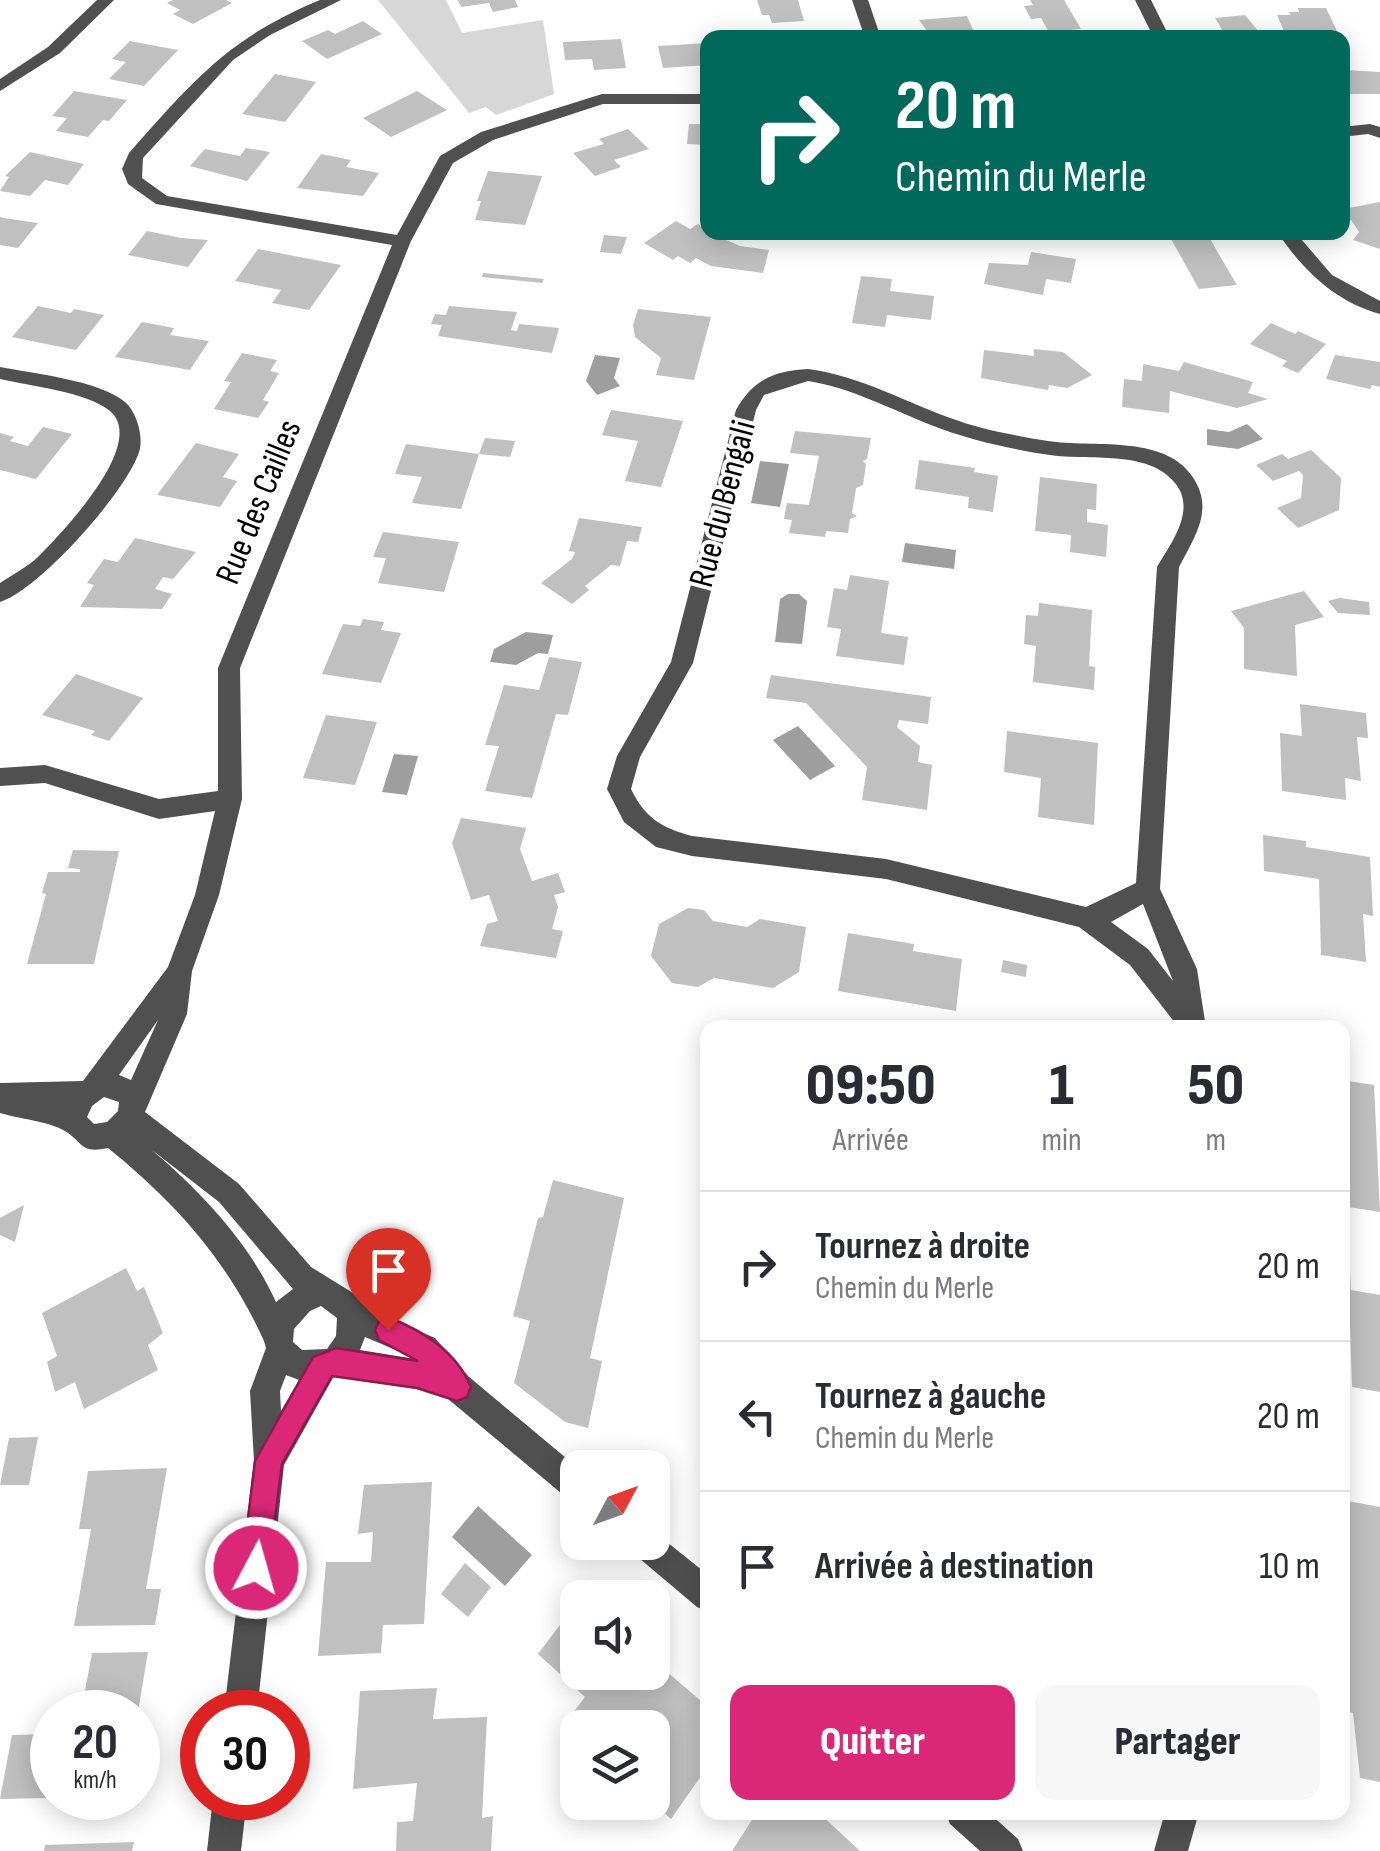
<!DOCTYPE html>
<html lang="fr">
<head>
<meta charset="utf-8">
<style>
  :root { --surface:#fff; --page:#f7f7f7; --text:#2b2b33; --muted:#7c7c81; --line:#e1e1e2; --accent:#db2777 }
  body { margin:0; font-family:"Sofia Sans Condensed",sans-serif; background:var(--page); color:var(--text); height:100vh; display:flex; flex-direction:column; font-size:38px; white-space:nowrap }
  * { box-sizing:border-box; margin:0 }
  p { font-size:32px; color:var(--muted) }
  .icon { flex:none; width:55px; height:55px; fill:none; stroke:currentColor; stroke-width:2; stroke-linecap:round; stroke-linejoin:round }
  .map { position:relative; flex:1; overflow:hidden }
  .panel { position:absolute; left:700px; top:1020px; width:650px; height:800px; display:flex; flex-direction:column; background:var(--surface); border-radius:20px; box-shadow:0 5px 25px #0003 }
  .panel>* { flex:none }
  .banner { position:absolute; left:700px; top:30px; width:650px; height:210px; border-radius:20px; box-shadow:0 5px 25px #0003; background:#00695c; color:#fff; overflow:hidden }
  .needle { width:65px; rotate:49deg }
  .fabs { position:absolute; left:560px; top:1450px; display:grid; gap:20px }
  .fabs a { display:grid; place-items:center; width:110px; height:110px; border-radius:20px; background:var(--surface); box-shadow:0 5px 25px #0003; font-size:50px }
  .speed { position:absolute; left:30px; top:1690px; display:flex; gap:20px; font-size:50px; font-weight:700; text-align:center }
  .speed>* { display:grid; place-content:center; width:130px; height:130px; border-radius:50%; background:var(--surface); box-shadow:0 5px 25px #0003; line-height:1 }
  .speed small { font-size:25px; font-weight:400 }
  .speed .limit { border:15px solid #d22; background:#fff; color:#111 }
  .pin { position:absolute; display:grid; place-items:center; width:85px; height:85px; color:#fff; margin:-102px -42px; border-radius:50% 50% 50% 0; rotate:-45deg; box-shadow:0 0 10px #0007 }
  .pin .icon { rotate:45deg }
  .me { position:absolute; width:110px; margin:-55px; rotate:6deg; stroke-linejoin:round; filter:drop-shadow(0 0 8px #0008) }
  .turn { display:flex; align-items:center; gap:35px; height:210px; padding:0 30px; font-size:45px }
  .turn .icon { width:130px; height:130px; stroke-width:2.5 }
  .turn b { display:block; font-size:70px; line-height:85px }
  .eta { display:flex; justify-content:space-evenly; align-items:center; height:170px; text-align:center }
  .eta b { font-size:60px; font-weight:800; line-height:70px }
  .action { display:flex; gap:20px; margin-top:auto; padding:20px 30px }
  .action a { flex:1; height:115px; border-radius:20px; background:var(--accent); color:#fff; font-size:40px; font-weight:800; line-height:115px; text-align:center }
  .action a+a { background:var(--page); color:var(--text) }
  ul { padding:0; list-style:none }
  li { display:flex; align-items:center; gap:30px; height:150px; padding:0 30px; border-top:2px solid var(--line) }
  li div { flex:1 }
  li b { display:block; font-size:38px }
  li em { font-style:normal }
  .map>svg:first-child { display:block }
  .green { fill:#d7d7d7 }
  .water { fill:#9e9e9e }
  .building { fill:#c0c0c0 }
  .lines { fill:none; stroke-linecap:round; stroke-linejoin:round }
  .minor { fill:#505050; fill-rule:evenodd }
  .route { fill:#db2777; stroke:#8e194d; stroke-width:2.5 }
  .labels { text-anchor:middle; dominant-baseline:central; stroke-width:8; stroke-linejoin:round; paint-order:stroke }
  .street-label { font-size:35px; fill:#000; stroke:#fff }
</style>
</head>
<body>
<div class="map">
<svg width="1380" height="1851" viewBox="0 0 1380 1851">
  <rect width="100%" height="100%" fill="#fff"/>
  <path class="green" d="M378 0H446L462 33 543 20 554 94 496 115 486 107 469 113Z"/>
  <path class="water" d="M595 355 620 358 614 378 620 386 597 395 586 381Z
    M1247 424 1263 439 1238 449 1207 445V429L1229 432Z
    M760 461 789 464 780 507 751 503Z
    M905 543 956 550 954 569 902 562Z
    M788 594H799L807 601 802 644 775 642 780 599Z
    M526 632 553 635 548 654 538 653 516 665 490 662 494 649Z
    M798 726 835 766 810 780 773 740Z
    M394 754 418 756 407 795 382 792Z
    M478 1506 532 1555 505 1586 452 1537Z"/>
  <path class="building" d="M173 0H226L232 3 193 24 173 14 180 10 167 3Z
    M458 0H515L518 7 493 12 489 3 461 7Z
    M757 0H798L804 21 772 23 769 15H762Z
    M1030 0H1064L1081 29 1049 32 1041 18 1031 19 1024 6 1033 5Z
    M1298 8H1326L1337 31H1284L1277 15H1291L1289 12H1299Z
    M1245 15 1264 38H1233L1224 33 1215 18Z
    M967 16 974 32 958 33 960 38H920L918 32 927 31 919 20Z
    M363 21 382 34 327 59 302 41 328 30 335 34Z
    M621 39 626 68 594 70 592 59 565 60 563 42Z
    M130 41 140 43 178 50 144 86 109 79 126 62 112 59Z
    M708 43V65L663 68 658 46Z
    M1346 70 1380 72V94H1342V71Z
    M275 74 316 82 285 122 242 114Z
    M74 91 127 100 109 121 103 120 88 137 56 131 67 118 52 116Z
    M417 91 447 110 391 137 363 118Z
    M689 124H708V145L687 144Z
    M628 129 649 149 614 160 621 167 595 176 573 153 604 144 599 139Z
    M246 148 270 152 247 181 190 166 205 149 240 156Z
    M30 152 84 164 68 185 45 180 30 196 0 191 9 177 5 176Z
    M321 154 351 160 346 167 379 173 363 196 297 188Z
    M488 171 542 176 525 225 475 220 481 201H477Z
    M1342 198 1349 208 1380 202V249L1353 240 1359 232 1351 220 1342 221Z
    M0 217 4 218 38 223 18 248 0 245Z
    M676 221 690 229 698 224 708 232 740 246 769 250 763 273 711 266 696 258 690 263 678 256 673 260 644 243Z
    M147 231 181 238 208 240 188 267 128 255Z
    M604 235 627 237 621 254 600 252Z
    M1208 235 1221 258 1237 285 1199 289 1171 239Z
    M258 249 341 265 309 310 272 303 281 290 235 281Z
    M1031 252 1076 259 1071 283 1046 279 1043 295 984 284 989 263 1028 265Z
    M483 273 544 279 542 283 482 277Z
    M861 276 892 279 890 291 934 296 931 320 887 315 885 327 852 323Z
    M38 306 71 313 74 309 104 315 76 350 12 337Z
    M449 306 517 312 511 330 517 331 519 324 559 328 552 353 438 336 442 325 431 324 435 314 446 315Z
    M638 309 711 317 694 380 656 375 661 358 635 337 633 325Z
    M142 322 174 328 170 335 209 341 190 370 115 357Z
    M1271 323 1295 334 1298 331 1326 344 1298 373 1282 366 1287 361 1250 344Z
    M1034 349 1063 352 1092 375 1067 388 1049 385 1048 390 981 378 984 350 1034 356Z
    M242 353 277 360 270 371 279 373 263 400 269 402 258 418 214 409 231 382 224 381Z
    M1335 355 1380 362V387L1372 385 1370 389 1326 379Z
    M1184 362 1253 382 1248 393 1268 399 1237 408 1170 391 1169 413 1122 407 1124 379 1142 381 1143 364 1179 371Z
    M611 410 683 421 661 487 625 481 638 441 602 435Z
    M43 427 72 434 36 479 0 470V433L14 437 10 441 28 446Z
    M795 431 871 438 867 459 863 461 866 464 863 485 856 488 852 513 857 516 850 519 848 533 826 531 825 537 789 533 792 520 784 519 787 503 809 505 819 456 790 453Z
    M485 438 515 441 510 457 479 454Z
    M196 443 239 454 223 477 237 481 220 507 157 495Z
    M406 444 479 454 461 509 412 503 422 477 395 474Z
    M1311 450 1341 478 1339 510 1298 528 1277 508 1301 498 1303 475 1299 471 1273 481 1256 465 1282 454 1288 459Z
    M919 460 975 468 974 472 998 476 993 512 968 508 969 497 915 489Z
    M1040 477 1097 484 1096 510 1087 509V522L1108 525 1106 557 1070 552 1071 535 1035 531Z
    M579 518 642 527 638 542 627 541 620 566 611 565 585 586 589 590 572 604 541 583 572 559 575 552 569 551Z
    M383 532 459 542 444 592 378 583 386 558 373 557Z
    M135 538 196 552 173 579 163 577 155 589 172 594 162 609 80 607 94 585 87 583 104 559 118 562Z
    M850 575 889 581 881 633 908 637 904 665 836 656 841 629 827 627 834 588 847 590Z
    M1304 591 1324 617 1295 625 1297 676 1244 669V628L1231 611Z
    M1340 598 1369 602 1370 615 1338 613 1328 601Z
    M1039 603 1092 610 1089 666 1095 667 1094 690 1033 682 1036 646 1024 644 1026 615 1038 616Z
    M363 619 384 622 381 630 401 633 381 683 322 674 343 624 360 626Z
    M549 657 582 662 568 715 556 714 532 798 485 791 499 746 485 745 504 685 539 690Z
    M76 674 143 698 109 741 91 735 95 731 42 715Z
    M771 675 931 697 928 724 899 720 897 727 920 746 918 762 932 765 927 810 862 800 867 767 806 703 766 698Z
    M1300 704 1366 713 1368 738 1357 737 1361 781 1345 778 1346 800 1282 791 1280 733 1302 736Z
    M326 715 377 722 355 785 303 778Z
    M1007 731 1098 743 1094 825 1038 817 1041 778 1004 772Z
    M461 818 526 828 520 849 532 881 558 873 565 892 554 895 558 907 552 929 563 931 556 958 480 946 487 924 498 921 489 895 471 900 452 843Z
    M1263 835 1306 841V847L1370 857 1373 916 1363 914 1366 962 1321 955 1319 879 1264 871Z
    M73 850 119 851 94 964H27L46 894 42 893 48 872H80V869L68 868Z
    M688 908 704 910 713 921 747 927 760 919 806 927 799 972 773 988 714 978 698 987 672 983 651 956 659 924Z
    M848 933 914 944 913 951 962 959 956 1011 838 991Z
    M1003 960 1027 965 1026 977 1001 972Z
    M1342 1080 1374 1085 1380 1212 1342 1206Z
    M553 1180 624 1198 590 1358 602 1361 588 1428 565 1422 514 1383 530 1321 513 1316 538 1218 543 1217Z
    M24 1205 15 1242 0 1235V1218Z
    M1342 1251 1349 1252 1351 1290 1380 1295V1392L1352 1387 1350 1326 1342 1325Z
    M126 1268 137 1291 144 1287 163 1333 148 1345 158 1370 84 1409 75 1382 55 1392 47 1362 57 1356 42 1313Z
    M38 1437 29 1485H0L9 1438Z
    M167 1468 146 1589H161L155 1625 74 1626 91 1529H79L88 1471Z
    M432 1482 424 1624 383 1625 381 1653 318 1656 326 1562H371L373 1532 358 1534 364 1485Z
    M1348 1501 1380 1507V1782L1360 1778 1353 1713 1342 1710V1648L1348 1649 1347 1615 1342 1614V1556L1346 1557V1527L1350 1529Z
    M465 1563 491 1587 468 1617 441 1594Z
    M578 1601V1672H652V1659L708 1707V1766L671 1819 652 1802V1728H578V1731L567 1721 585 1697 538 1654Z
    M148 1652 138 1712H81L92 1653Z
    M437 1688 433 1719 487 1717 482 1818 493 1816 491 1851H396L397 1822 413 1821 417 1783 353 1789 360 1691Z
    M52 1734V1798L0 1799 12 1735Z
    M757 1812H818L860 1851H732Z
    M134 1842 132 1851H44L45 1845Z"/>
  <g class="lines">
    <path class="minor" d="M97 0H114L60 53 0 91V79L48 47Z
      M320 0H341L270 35 233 60 143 158 142 178 167 196 397 235 440 156 481 132 602 94H708V104H603L493 140 453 163 411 241 240 668 242 799 219 895 192 971 187 1014 145 1112 239 1184 311 1267 353 1293 377 1313 435 1338 468 1376 578 1468V1502L567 1498 448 1399 417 1389 334 1376 284 1465 257 1712H224L254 1461 250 1391 266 1348 264 1341C228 1261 175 1202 108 1148 80 1154 84 1143 65 1131 48 1121 19 1119 0 1113V1083L83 1081 168 967 195 895 215 811 159 819 45 783 0 786V768L45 765 159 799 218 791V668L392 245 156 204 128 184 122 169 129 153C193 81 228 38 320 0ZM158 1020 131 1080 119 1075ZM104 1097 119 1102 118 1111 107 1122 94 1124 87 1117 92 1106ZM152 1150 219 1202 293 1289 276 1302C248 1241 202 1193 152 1150ZM321 1306 337 1318 336 1336 327 1349 302 1350 293 1342 294 1329 310 1311ZM365 1337 415 1358V1359L360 1350ZM286 1375 299 1380 281 1411 280 1391Z
      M852 0H868L881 38H865Z
      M1135 0H1151L1170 38H1154Z
      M1370 124 1380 127V138L1368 134 1342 137V127Z
      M1277 232H1295L1332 275 1380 301V314C1334 301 1304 271 1277 232Z
      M0 367C35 374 98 380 125 402 137 412 144 438 139 452 127 491 39 590 0 602V583C12 575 27 567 38 557 62 533 148 443 110 411 87 392 30 386 0 379Z
      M808 369C862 376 908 404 959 421 987 431 1019 436 1048 441 1092 448 1163 434 1192 476 1215 509 1195 536 1179 567L1160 889 1197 969 1206 1028H1179L1130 965 1079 927 886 879 692 856 656 847 624 822 607 789 617 756 671 662 736 410C753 380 773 371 808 369ZM808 381C852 388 890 409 931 425 969 440 1010 449 1050 455 1088 461 1148 449 1175 483 1197 510 1171 543 1157 567L1136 883 1086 907 886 859 692 836C662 828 645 818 631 789L640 757 693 663 756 410 764 395ZM1143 904 1173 981 1148 949 1111 922Z
      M652 1530 708 1575V1612L697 1607 633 1553 629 1542H652Z
      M213 1798H247L241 1851H207Z
      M945 1812H988L1018 1839 1023 1851H980L950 1824Z
      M1165 1812H1199L1188 1851H1154Z"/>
  </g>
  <path class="route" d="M388 1317C423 1331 456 1351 471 1387L467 1397 457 1401 417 1388 332 1376 282 1464 267 1579 256 1583 246 1579 242 1568 255 1461 313 1357 336 1348 418 1361 379 1340 375 1330 379 1321Z"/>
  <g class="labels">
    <g class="street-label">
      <text transform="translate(259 502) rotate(-68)">Rue des Cailles</text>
      <text transform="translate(723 504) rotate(-75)">Rue du Bengali</text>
    </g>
  </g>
</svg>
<div class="fabs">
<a><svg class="needle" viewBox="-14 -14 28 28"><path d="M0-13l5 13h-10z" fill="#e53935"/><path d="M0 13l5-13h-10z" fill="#7c7c81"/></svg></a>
<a><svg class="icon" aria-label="sound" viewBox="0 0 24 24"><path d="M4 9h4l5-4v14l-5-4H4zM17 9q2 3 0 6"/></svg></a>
<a><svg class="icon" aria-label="layers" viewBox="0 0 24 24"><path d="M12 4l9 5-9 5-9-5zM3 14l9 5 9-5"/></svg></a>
</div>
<div class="speed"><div>20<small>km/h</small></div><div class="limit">30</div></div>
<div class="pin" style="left:388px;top:1330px;background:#d93025"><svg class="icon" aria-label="arrive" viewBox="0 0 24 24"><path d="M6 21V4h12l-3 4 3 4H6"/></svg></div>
<svg class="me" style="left:256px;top:1568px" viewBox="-20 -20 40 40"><circle r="17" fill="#db2777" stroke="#fff" stroke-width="3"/><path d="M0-11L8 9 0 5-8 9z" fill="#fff"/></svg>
<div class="banner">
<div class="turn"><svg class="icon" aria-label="right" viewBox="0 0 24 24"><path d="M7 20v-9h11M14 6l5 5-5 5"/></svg><div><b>20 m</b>Chemin du Merle</div></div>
</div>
<section class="panel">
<div class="eta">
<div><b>09:50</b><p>Arrivée</p></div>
<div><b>1</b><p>min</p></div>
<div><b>50</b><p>m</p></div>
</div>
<ul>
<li><svg class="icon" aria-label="right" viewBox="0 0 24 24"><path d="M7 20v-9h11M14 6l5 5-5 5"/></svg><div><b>Tournez à droite</b><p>Chemin du Merle</p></div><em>20 m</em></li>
<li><svg class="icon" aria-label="left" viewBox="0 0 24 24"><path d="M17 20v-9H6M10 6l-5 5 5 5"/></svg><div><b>Tournez à gauche</b><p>Chemin du Merle</p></div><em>20 m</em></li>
<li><svg class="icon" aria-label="arrive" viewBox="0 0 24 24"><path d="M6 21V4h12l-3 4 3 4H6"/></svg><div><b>Arrivée à destination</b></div><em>10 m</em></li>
</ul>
<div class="action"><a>Quitter</a><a>Partager</a></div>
</section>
</div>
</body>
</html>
